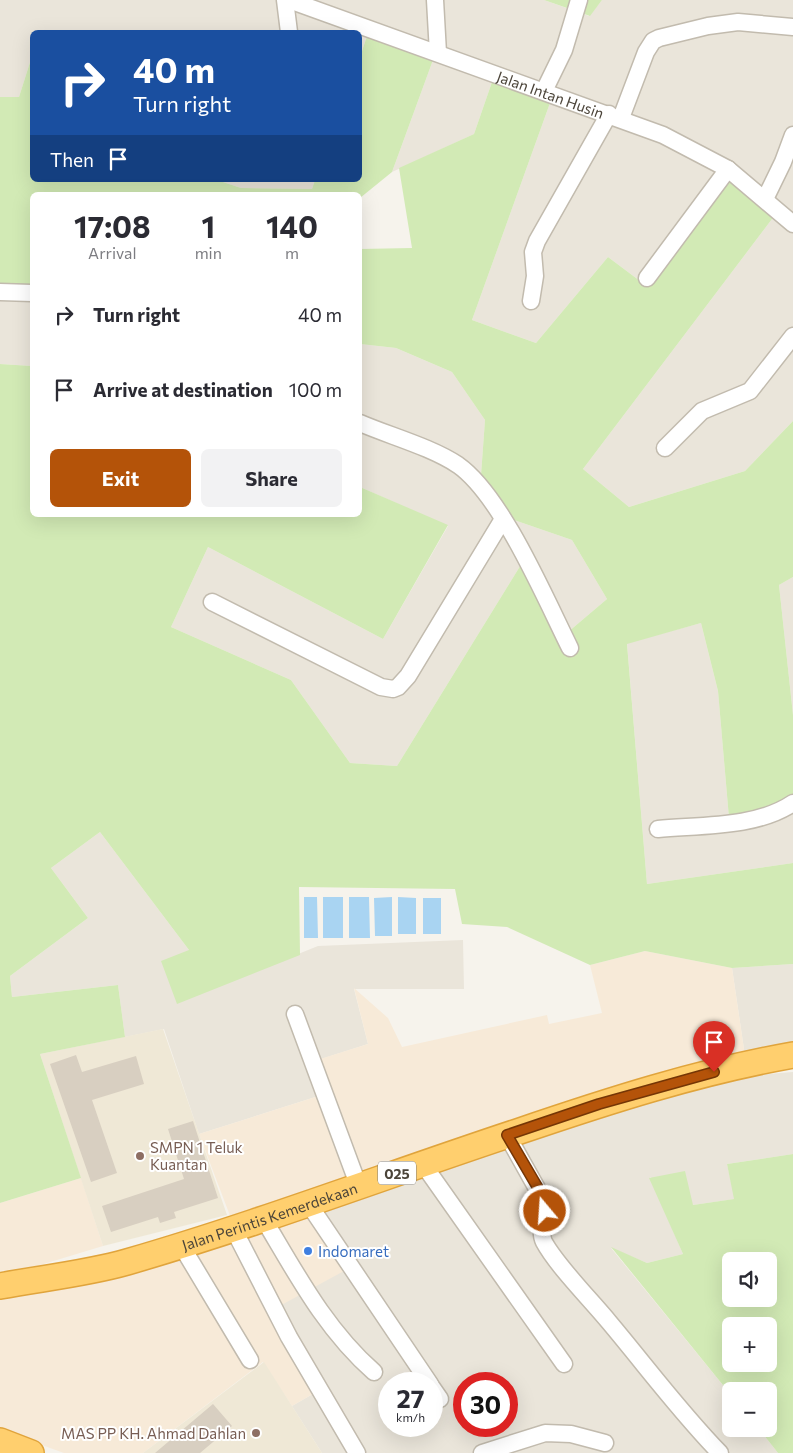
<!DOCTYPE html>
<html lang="en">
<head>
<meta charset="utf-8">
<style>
  :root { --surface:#fff; --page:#f2f2f3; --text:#2b2b33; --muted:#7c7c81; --accent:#b45309 }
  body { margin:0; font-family:Commissioner,sans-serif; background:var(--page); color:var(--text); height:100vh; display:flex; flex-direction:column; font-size:19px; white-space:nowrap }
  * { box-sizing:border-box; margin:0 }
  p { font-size:16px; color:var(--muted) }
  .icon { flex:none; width:28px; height:28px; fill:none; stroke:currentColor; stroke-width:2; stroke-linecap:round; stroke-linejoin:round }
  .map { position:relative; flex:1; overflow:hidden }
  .drawer { position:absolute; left:30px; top:192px; width:332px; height:325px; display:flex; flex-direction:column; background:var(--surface); border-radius:8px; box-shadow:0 5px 20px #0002 }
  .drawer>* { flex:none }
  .banner { position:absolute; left:30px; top:30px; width:332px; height:152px; border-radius:8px; box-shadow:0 5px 20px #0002; background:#1a4fa0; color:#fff; overflow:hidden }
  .buttons { position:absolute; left:722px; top:1252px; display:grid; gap:10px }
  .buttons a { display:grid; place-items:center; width:55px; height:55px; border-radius:8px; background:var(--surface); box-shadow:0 5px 20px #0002; font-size:25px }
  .speed { position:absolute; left:378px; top:1372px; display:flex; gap:10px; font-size:25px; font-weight:700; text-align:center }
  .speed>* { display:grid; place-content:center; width:65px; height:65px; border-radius:50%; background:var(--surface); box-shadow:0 5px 20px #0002; line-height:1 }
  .speed small { font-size:12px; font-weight:400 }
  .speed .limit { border:8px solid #d22; background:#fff; color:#111 }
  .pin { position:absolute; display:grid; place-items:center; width:42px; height:42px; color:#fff; margin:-51px -21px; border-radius:50% 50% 50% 0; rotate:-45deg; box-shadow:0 0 5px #0007 }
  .pin .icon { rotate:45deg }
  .me { position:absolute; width:55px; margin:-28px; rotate:342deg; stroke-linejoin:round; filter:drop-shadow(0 0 4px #0008) }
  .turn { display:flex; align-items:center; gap:18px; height:105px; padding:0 20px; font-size:22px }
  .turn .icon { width:65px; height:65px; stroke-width:2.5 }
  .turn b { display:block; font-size:35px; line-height:42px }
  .then { display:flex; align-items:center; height:48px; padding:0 20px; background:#0003; gap:10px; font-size:19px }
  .eta { display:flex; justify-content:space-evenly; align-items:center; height:85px; text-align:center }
  .eta b { font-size:30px; font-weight:700; line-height:35px }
  .button { display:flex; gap:10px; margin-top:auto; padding:10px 20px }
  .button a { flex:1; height:58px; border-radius:8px; background:var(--accent); color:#fff; font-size:20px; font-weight:700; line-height:58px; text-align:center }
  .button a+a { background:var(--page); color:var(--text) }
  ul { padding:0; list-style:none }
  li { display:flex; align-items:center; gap:15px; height:75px; padding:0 20px }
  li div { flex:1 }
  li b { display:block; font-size:19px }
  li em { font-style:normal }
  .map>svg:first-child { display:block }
  .residential { fill:#eae5da; fill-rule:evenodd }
  .commercial { fill:#f7ead8 }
  .education { fill:#efe8d6 }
  .green { fill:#d2eab5; fill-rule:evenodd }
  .water { fill:#a9d4f2 }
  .building { fill:#d8cfc1 }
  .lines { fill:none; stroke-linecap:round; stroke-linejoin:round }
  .minor-casing { stroke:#c2bbae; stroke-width:19 }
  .highway-casing { stroke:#e0a43c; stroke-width:28 }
  .minor { stroke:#fff; stroke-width:16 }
  .highway { stroke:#ffcf6e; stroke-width:25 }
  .route-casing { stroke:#753606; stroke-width:12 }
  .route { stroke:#b45309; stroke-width:9 }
  .education-dot { fill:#8d6e63; stroke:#fff; stroke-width:2 }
  .shop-dot { fill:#3f7fe0; stroke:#fff; stroke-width:2 }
  .labels { text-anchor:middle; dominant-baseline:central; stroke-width:4; stroke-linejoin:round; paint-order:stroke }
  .shield { fill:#fff; stroke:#817c74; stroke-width:1 }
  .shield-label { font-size:14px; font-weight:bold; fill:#4b4439 }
  .street-label { font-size:15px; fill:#4b4439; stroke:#fff }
  .education-label { font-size:15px; fill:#785e54; stroke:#fff; text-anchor:start }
  .shop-label { font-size:15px; fill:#366cbe; stroke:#fff; text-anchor:start }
</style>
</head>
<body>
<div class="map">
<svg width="793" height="1453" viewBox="0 0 793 1453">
  <rect width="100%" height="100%" fill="#f6f3ec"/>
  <path class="residential" d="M0 0H544L589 16 602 0H793V421L745 471 629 507 583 469 775 215 729 177 648 287 608 257 536 343 472 320 550 103 492 82 474 134 392 172 433 60 367 36 360 57V32H32V56L19 97H0Z
    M217 180H315L312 189 241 188Z
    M8 283 32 286V366L0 364V284Z
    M360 344 396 348 452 372 485 420 481 475 514 520 572 540 607 599 561 638 522 563 397 766 350 763 291 680 171 627 208 547 383 639 448 526 360 487Z
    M793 577V715L779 585Z
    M701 623 718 691 729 818 779 806 793 794V863L647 884 627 643Z
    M100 832 189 950 177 1003 318 946 463 940 464 989H354L368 1044 318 1060 328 1093 199 1134 164 1029 125 1037 118 985 12 997 10 976 88 918 51 868Z
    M793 964V1045L745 1056 732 968Z
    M793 1072V1154L727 1164 735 1199 693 1205 650 1177 683 1254 647 1263 611 1248 731 1395V1429H759L778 1453H322L292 1406 318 1391 274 1309 312 1216 658 1097 755 1075ZM389 1384H431V1426H389ZM464 1384H506V1426H464Z"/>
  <path class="commercial" d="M645 951 732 968 745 1056 232 1221 199 1134 328 1093 317 1060 368 1044 354 988 388 1018 402 1047 547 1015 549 1024 602 1013 590 965Z
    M81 1178 103 1246 37 1266 0 1271V1203Z
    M312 1216 344 1271 274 1309 318 1391 292 1406 263 1362 143 1453H64L0 1430V1294L178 1258Z"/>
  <path class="education" d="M163 1029 227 1215 103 1246 40 1054Z
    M264 1362 322 1453H143Z"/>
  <path class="green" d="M544 0H602L590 16Z
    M367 36 433 60 392 172 360 198V195H32V286L0 284V97H19L32 56V180H217L241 188 312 189 315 180H360V57Z
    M492 82 550 103 472 320 536 343 608 257 648 287 730 177 775 215 583 469 629 507 745 471 793 421V577L779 585 793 715V794L779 806 729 818 718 691 701 623 627 644 647 884 793 863V964L732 968 645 951 590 965 507 927 462 924 455 889 299 887 300 955 177 1004 161 961 189 950 100 832 51 868 88 918 10 976 12 997 118 985 125 1037 40 1054 81 1178 0 1203V364L32 366V515H360V487L448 525 383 639 208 547 171 627 291 680 350 763 397 766 522 563 561 638 607 599 572 540 514 520 481 475 485 420 452 372 396 348 360 344V249L412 248 399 168 474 134Z
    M793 1154V1453H778L759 1429H769V1391H731V1395L611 1247 647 1263 683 1254 649 1178 685 1171 693 1205 734 1199 727 1164ZM731 1261H769V1299H731ZM731 1326H769V1364H731Z"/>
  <path class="water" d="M304 897H317L318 938H304Z
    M323 897H343V938H323Z
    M349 897H369L370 938H349Z
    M392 897V936H375L374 898Z
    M398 897 416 898V934H398Z
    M423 898H441V934H423Z"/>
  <path class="building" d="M76 1055 82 1072 136 1056 144 1084 92 1100 117 1173 91 1182 50 1064Z
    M193 1121 218 1198 174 1212 176 1218 160 1223 158 1217 111 1232 102 1206 184 1179 168 1129Z
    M213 1404 232 1426 200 1453H155Z"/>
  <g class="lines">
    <g class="minor-casing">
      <g id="minor">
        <path d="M285 0 289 32"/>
        <path id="s1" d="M289 0 663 135 728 169 793 224"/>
        <path d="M435 0 438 53"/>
        <path d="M544 91 564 50 579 0"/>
        <path d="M621 118 646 52 653 41 659 38 708 26 738 22 793 27"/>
        <path d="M765 199 783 162 793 135"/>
        <path d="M647 278 728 169"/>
        <path d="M0 292 32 293"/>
        <path d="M531 301 535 276 533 252 537 241 609 114"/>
        <path d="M360 423C390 436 431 447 458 465 502 496 545 598 570 648"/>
        <path d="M665 448 702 411 750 391 793 336"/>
        <path d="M212 602 381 687 393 689 398 687 408 676 503 519"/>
        <path d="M658 829C701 825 756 828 793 803"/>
        <path d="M295 1014 359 1187"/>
        <path d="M507 1135 544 1201C546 1214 538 1230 544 1242 557 1266 591 1300 609 1322 646 1366 680 1412 720 1453"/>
        <path d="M423 1164 564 1364"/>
        <path d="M308 1203 430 1384"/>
        <path d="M263 1218C296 1273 325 1329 374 1372"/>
        <path d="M233 1228 289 1337 357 1453"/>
        <path d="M181 1245 250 1360"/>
        <path d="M431 1386 440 1399"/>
        <path d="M482 1453 545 1433 571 1434 605 1443"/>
      </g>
    </g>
    <g class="highway-casing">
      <g id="highway">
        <path id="s2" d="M0 1286C42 1278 85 1274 127 1262 258 1224 387 1175 517 1132 608 1101 698 1072 793 1055"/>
        <path d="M0 1441 31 1453"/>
      </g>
    </g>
    <use href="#minor" class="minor"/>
    <use href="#highway" class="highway"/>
  </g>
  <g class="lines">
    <g class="route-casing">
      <path id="route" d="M545 1211 538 1188 507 1135 599 1104 714 1072"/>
    </g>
    <use href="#route" class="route"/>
  </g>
  <g class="education-dot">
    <circle cx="140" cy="1156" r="5"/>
    <circle cx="256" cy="1433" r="5"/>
  </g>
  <circle class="shop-dot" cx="308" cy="1251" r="5"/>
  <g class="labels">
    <rect class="shield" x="378" y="1161.5" width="38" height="23" rx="4"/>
    <g class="shield-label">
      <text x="397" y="1173">025</text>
    </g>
    <g class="street-label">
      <text stroke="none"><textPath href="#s1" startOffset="278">Jalan Intan Husin</textPath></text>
      <text stroke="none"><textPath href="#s2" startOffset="279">Jalan Perintis Kemerdekaan</textPath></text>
    </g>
    <g class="education-label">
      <text x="150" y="1147">SMPN 1 Teluk<tspan x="150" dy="17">Kuantan</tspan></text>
      <text x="246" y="1433" text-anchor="end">MAS PP KH. Ahmad Dahlan</text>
    </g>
    <g class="shop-label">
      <text x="318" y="1251">Indomaret</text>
    </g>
  </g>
</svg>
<div class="buttons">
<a><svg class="icon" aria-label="sound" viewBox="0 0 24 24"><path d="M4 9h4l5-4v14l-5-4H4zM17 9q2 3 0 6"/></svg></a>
<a>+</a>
<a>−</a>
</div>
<div class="speed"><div>27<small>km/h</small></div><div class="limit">30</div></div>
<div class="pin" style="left:714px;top:1072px;background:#d93025"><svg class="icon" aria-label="arrive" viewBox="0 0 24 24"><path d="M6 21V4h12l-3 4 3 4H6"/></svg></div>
<svg class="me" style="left:545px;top:1211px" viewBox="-20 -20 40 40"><circle r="17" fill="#b45309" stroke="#fff" stroke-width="3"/><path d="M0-11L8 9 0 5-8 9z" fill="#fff"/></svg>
<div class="banner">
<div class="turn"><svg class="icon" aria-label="right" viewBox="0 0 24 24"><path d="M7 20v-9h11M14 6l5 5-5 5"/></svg><div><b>40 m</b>Turn right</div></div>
<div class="then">Then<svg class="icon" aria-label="arrive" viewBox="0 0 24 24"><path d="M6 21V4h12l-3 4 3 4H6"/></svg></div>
</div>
<section class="drawer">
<div class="eta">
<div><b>17:08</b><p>Arrival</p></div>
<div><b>1</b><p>min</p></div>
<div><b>140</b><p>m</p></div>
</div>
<ul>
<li><svg class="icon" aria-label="right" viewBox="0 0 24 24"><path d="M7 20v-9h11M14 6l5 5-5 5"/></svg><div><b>Turn right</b></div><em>40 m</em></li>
<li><svg class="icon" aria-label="arrive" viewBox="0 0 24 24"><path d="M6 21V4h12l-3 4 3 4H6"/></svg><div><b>Arrive at destination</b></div><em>100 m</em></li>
</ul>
<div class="button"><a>Exit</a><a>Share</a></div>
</section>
</div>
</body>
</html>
